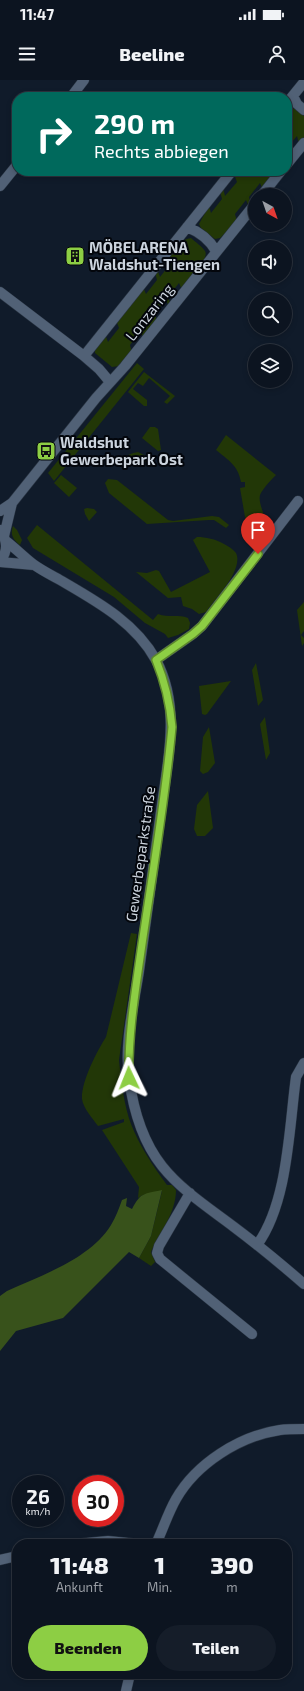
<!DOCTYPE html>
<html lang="de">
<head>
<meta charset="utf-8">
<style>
  :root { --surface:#0c1420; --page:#151d29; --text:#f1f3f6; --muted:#9a9ea5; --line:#2c333e; --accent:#8dce44 }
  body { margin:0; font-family:"Exo 2",sans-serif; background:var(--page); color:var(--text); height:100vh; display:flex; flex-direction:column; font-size:15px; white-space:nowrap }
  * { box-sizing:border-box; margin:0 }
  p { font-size:13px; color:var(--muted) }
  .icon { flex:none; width:22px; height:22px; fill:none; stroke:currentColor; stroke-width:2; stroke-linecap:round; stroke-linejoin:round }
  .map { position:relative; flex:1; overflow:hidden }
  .details { position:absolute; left:12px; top:1459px; width:280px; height:140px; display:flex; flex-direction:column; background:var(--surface); border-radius:16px; box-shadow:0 2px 6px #0003,0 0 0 1px var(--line) }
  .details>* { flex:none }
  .top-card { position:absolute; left:12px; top:12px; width:280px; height:84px; border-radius:16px; box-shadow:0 2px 6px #0003,0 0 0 1px var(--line); background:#00695c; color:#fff; overflow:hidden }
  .needle { width:26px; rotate:140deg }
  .controls { position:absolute; left:248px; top:108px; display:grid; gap:8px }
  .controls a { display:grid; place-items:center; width:44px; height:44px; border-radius:50%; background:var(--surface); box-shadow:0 2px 6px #0003,0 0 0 1px var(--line); font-size:20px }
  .speed { position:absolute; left:12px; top:1395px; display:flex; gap:8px; font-size:20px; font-weight:700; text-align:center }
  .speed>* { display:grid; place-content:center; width:52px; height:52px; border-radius:50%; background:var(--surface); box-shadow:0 2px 6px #0003,0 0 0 1px var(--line); line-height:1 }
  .speed small { font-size:10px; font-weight:400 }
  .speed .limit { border:6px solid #d22; background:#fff; color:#111 }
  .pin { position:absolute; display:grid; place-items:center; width:34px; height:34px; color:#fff; margin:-41px -17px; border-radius:50% 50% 50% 0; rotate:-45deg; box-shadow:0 0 4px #0007 }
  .pin .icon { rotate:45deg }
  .me { position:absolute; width:44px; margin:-22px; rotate:358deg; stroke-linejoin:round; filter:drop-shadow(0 0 3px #0008) }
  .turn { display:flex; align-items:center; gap:14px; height:84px; padding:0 16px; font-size:18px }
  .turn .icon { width:52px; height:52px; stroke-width:2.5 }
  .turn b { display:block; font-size:28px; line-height:34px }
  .eta { display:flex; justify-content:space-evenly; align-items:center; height:68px; text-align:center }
  .eta b { font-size:24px; font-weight:800; line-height:28px }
  .cta { display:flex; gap:8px; margin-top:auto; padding:8px 16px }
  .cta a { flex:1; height:46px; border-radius:24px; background:var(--accent); color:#111; font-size:16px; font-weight:800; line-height:46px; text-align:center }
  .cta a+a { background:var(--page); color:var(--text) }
  .status { display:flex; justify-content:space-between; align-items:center; height:28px; padding:0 20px; background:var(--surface); direction:ltr }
  .status svg { height:11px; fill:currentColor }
  header { display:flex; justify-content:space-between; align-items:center; height:52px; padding:0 16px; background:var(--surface); font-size:18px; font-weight:800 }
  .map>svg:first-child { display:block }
  .green { fill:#223707 }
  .forest { fill:#38521b }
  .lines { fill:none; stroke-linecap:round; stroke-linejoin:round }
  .minor-casing { stroke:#2a3543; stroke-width:11 }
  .minor { stroke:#516176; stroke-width:10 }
  .route-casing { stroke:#5c862c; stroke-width:10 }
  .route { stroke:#8dce44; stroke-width:7 }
  .labels { text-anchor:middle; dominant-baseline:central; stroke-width:4; stroke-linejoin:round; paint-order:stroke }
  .poi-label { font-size:15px; font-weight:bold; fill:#ccd4de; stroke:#03060c; text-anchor:start }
  .street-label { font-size:15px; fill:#ccd4de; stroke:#03060c }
</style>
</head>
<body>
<div class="status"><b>11:47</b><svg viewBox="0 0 49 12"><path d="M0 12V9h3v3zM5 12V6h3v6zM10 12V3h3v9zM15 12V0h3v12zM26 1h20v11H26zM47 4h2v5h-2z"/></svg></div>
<header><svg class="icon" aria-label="menu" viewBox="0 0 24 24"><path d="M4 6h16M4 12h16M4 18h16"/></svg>Beeline<svg class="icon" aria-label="person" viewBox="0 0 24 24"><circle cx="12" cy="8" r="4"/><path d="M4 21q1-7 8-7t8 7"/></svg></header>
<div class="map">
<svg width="304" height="1611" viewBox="0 0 304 1611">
  <rect width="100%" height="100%" fill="#101b2a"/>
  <path class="green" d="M291 28 295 29 304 36V57L299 64 297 56 287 68V31Z
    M236 91H278L263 110 260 103 249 117 251 125 249 127 246 120 235 134 237 142 220 158 215 159 201 148 199 144 209 126 211 133 222 119 220 111 223 108 225 116 237 102 234 94Z
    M191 158C195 162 202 166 205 171 210 178 187 204 182 210L179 203 168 217 171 225 169 227 166 220 155 233 157 242 143 259 141 251 130 265 132 273 119 286 112 287 95 273V268L105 254 108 262 119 248 116 240 143 207 146 214 157 200 155 192 157 189 160 197 171 183 169 175C174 168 182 159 191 158Z
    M137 283 144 289 54 401 48 393Z
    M144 292 175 316 167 324 164 322 170 316 149 298 143 306 138 303 133 309 147 320V326H144L128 312Z
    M150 347H155L158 349 161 370 158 371 142 358Z
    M226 355 276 395C271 400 263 408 260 415 257 427 273 443 259 450L248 442 245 437 240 408 245 407V402H241C238 385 228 380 216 370Z
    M138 372 146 376 148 379 146 382 126 384 122 382C125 375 132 373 138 372Z
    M61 395 77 408 69 417 54 403Z
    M108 399 117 400 168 440 173 441 212 436 219 437 229 445 226 448 214 440H209L147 444 109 413 105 403Z
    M87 428 94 429 97 432 89 441 85 434 84 429Z
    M37 445 153 540 158 534C168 538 179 534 188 538L190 543 189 549 178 555 168 558 165 554 145 543 114 517 33 468 27 458Z
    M13 446 17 450 22 460 20 465C13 459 10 455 13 446Z
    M197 457C206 457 215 459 224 464 228 466 233 469 236 473 244 489 215 521 206 532L199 534 192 529 183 526 181 517 168 518 136 492 147 493 156 490 159 491 171 512 210 492 194 462 193 460Z
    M304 522V551L301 555 304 558V563L302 566 297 530Z
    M256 583 263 620 258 626 252 590Z
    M231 601 207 634 205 635 202 634 199 606Z
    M265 637 270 673 266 680 260 644Z
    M209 647 215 683 208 692 203 694 200 691 203 657Z
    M208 711 213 748 205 756H197L194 749 197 725Z
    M131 853 137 854 119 980C121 999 124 1026 131 1044 139 1065 153 1086 167 1105H172L176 1110C176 1133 160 1152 151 1172L155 1182 151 1186 139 1178 151 1156 162 1111 143 1115 138 1118 139 1107 102 1050 124 1042V1039L98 1046C93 1039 83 1028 82 1019 81 1002 97 971 106 957Z"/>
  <path class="forest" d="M162 1110 151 1156 139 1178 129 1172 63 1238 16 1251 0 1271V1216L7 1211C42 1195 90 1179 111 1145 116 1137 119 1128 122 1120L127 1118 126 1126 132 1129C141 1112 144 1114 162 1110Z"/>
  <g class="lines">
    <g class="minor-casing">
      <path id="minor" d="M293 16 297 24 304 30
        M71 17 84 0
        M287 23 304 2
        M287 84 304 63
        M0 106 17 85
        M262 115 281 91
        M187 147C200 152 209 159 216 171
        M0 212 84 276 99 289 110 302
        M84 276 232 91
        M0 431 12 423 96 318 125 286 255 124
        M0 450C8 461 8 471 0 482
        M4 456 12 423
        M6 461C15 468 24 477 33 484 41 490 51 495 60 500 96 521 135 542 156 580 179 623 170 671 163 717 155 775 147 833 139 891 134 924 124 964 129 998 133 1028 143 1062 162 1086 181 1110 209 1128 234 1147 258 1165 281 1184 304 1204
        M0 482 34 485
        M156 580 193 554 202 546 298 421
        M190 1113 159 1166 157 1173 160 1179 252 1254
        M257 1165C288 1123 289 1048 296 997L304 983
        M76 1464 108 1461 138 1464
        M156 1464C163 1449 168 1433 176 1419 196 1384 239 1356 280 1350 287 1349 296 1349 304 1349
        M0 1480 17 1476
        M126 1611 130 1594"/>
    </g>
    <use href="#minor" class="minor"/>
  </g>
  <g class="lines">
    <g class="route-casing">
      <path id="route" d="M129 998C128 955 135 913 141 871 152 796 165 722 172 647 170 623 165 602 156 580L193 554 202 546 258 474"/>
    </g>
    <use href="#route" class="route"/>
  </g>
  <defs>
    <g id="building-square" transform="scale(1)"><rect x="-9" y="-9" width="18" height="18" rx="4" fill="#8dce44" stroke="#03060c"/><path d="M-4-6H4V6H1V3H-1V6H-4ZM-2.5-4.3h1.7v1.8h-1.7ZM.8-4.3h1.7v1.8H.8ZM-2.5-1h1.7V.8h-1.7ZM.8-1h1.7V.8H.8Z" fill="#111"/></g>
    <g id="bus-square" transform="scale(1)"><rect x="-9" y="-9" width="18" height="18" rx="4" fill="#8dce44" stroke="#03060c"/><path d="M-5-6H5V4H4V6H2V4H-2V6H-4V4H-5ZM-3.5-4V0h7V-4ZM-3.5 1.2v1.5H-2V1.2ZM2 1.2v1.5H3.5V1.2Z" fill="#111"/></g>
  </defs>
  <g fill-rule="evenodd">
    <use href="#building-square" x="75" y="176"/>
    <use href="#bus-square" x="46" y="371"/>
  </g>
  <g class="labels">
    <g class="poi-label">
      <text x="89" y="167">MÖBELARENA<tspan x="89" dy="17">Waldshut-Tiengen</tspan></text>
      <text x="60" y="362">Waldshut<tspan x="60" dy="17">Gewerbepark Ost</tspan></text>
    </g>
    <g class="street-label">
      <text transform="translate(149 232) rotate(-52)">Lonzaring</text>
      <text transform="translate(140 774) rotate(-82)">Gewerbeparkstraße</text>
    </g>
  </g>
</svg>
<div class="controls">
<a><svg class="needle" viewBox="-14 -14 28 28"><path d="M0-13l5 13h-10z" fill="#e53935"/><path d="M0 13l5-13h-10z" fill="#9a9ea5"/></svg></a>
<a><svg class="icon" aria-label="sound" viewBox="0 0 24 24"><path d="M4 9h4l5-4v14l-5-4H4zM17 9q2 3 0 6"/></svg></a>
<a><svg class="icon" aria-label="search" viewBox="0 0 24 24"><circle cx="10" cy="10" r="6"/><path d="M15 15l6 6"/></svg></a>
<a><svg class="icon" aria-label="layers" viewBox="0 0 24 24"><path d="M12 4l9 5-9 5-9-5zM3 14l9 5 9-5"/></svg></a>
</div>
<div class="speed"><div>26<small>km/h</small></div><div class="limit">30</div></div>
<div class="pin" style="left:258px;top:474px;background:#d93025"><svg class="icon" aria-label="arrive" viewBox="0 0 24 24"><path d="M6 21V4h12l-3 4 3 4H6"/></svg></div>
<svg class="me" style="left:129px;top:998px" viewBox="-20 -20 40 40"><path d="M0-17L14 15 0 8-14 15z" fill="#8dce44" stroke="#fff" stroke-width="4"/></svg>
<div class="top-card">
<div class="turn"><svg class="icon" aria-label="right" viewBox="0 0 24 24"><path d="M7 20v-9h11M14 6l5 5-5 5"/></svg><div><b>290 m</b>Rechts abbiegen</div></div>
</div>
<section class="details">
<div class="eta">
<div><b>11:48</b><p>Ankunft</p></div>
<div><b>1</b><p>Min.</p></div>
<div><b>390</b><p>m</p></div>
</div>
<div class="cta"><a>Beenden</a><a>Teilen</a></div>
</section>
</div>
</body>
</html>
